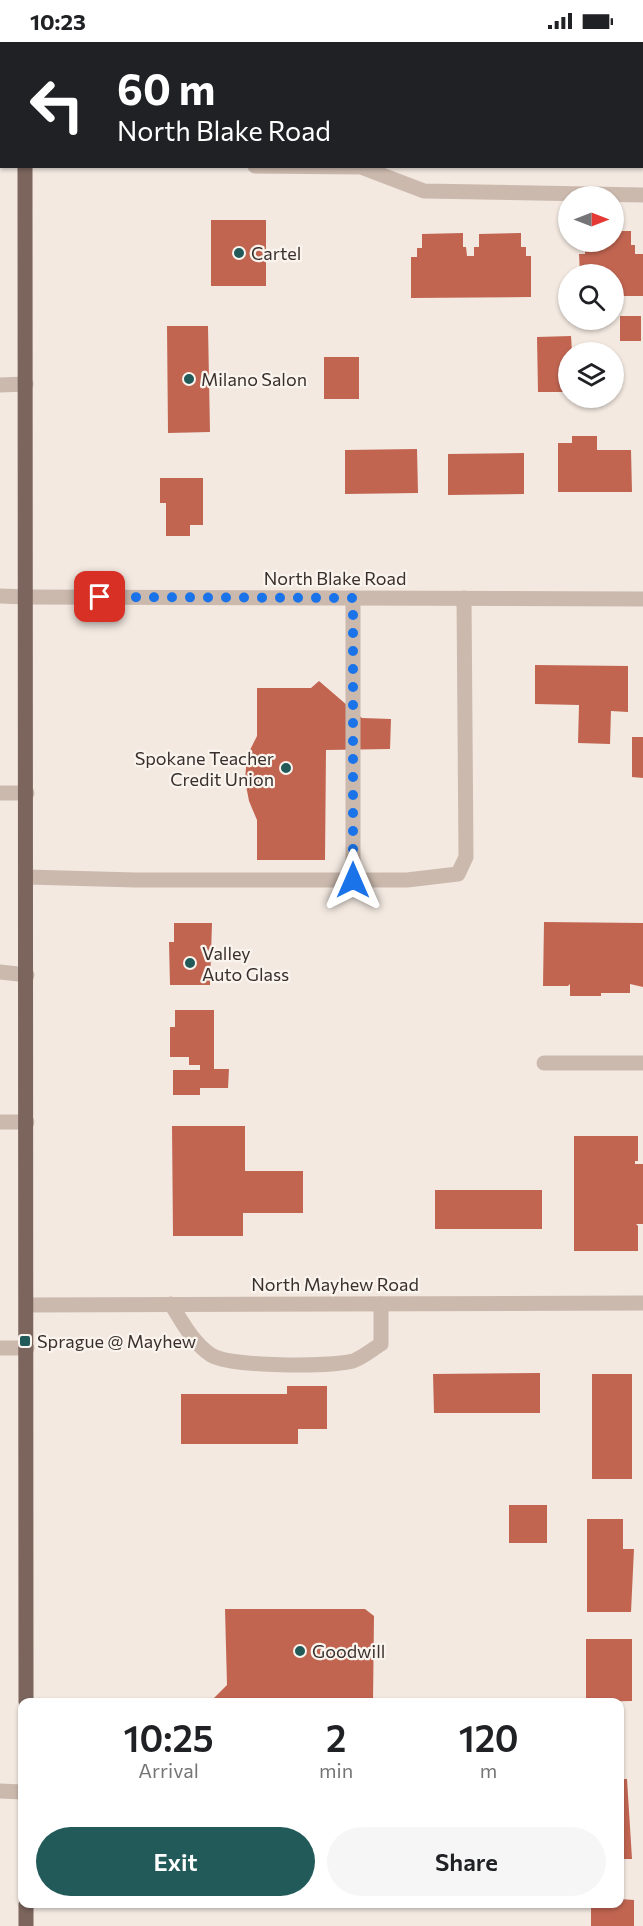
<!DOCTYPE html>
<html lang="en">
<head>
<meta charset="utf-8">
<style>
  :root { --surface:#fff; --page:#f6f6f6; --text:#202124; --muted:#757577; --accent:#225a5a }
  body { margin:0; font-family:Commissioner,sans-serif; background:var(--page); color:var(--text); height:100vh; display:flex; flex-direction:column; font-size:22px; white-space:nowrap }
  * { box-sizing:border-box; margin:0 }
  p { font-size:20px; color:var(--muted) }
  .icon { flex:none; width:33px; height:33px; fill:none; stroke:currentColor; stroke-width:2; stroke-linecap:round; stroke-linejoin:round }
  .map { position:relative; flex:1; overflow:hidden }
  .drawer { position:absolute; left:18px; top:1656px; width:606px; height:210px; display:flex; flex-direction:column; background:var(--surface); border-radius:12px; box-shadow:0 2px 4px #0004 }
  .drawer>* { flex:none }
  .guide { position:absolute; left:0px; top:0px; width:644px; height:126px; box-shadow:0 2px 4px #0004; background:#202124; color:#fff; overflow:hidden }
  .needle { width:39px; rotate:90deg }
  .fabs { position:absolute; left:558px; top:144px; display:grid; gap:12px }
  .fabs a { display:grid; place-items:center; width:66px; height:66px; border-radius:50%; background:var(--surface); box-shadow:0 2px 4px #0004; font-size:30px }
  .pin { position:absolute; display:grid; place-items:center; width:51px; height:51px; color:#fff; margin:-26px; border-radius:12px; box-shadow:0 3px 9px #0006 }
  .me { position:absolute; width:66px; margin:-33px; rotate:0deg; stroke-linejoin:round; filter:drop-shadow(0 0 4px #0008) }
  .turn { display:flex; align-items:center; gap:21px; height:126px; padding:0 18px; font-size:27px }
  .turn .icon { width:78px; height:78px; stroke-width:2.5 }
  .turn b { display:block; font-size:42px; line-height:51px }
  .eta { display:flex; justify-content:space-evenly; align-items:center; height:102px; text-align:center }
  .eta b { font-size:36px; font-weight:600; line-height:42px }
  .primary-button { display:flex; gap:12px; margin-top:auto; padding:12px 18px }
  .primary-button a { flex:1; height:69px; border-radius:36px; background:var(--accent); color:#fff; font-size:24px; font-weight:600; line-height:69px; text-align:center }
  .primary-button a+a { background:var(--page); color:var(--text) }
  .status { display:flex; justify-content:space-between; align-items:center; height:42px; padding:0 30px; background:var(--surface); direction:ltr }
  .status svg { height:16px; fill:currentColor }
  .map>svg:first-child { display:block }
  .building { fill:#c16551 }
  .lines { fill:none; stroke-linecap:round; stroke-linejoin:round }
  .service { stroke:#cbb9ad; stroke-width:15 }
  .minor { stroke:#cbb9ad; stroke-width:15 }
  .tertiary { stroke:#cbb9ad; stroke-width:15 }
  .primary { stroke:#7b655d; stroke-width:15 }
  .route { stroke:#1a73e8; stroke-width:10; stroke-dasharray:0 18 }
  .poi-dot { fill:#225a5a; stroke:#faf4ee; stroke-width:2 }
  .labels { text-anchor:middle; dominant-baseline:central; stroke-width:4.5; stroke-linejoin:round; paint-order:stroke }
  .poi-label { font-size:18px; fill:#3a2f2c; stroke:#faf4ee; text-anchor:start }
  .street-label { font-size:18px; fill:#3a2f2c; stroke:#faf4ee }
</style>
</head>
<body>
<div class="status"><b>10:23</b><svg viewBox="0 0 49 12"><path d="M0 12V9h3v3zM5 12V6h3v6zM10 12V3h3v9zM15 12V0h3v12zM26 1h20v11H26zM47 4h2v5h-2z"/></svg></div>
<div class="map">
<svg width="643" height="1884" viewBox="0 0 643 1884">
  <rect width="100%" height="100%" fill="#f3e9e1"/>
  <path class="building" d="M211 178H266V244H211Z
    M614 189H631V203H635V212H643V254H614V232H580L579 212H585V203H590V200H614Z
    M463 191V205H466L467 214H474V205H479V192L521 191V205H526V214H531V255L411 256V215H417V206H422V192Z
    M620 274H641V299H620Z
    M167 284H208L210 390 168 391Z
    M571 294 572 310H568V350H538L537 295Z
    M324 315H359V357H324Z
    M572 394H597V408H631L632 450H558V401H572Z
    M417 407 418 451 345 452V408Z
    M524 411V452L448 453V412Z
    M160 436H203V483H190V494H166V461H160Z
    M535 623 628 624V670L611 669 610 702 578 701 579 663 535 662Z
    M319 639 362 676 391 677 390 707 326 708 325 818H257V778L249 759 245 738 247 714 257 694V646H311Z
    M632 695H643V736L632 735Z
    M544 880 643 881V945L630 942V951H601V954H570V942L568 944H543Z
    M174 881H212L210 943H170L169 900H174Z
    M175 968H214V1027H229L228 1046H200V1053H173V1028H200V1023H189V1015H170V985H175Z
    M172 1084H245V1129H303V1171H243V1194H173Z
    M574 1094H638V1119H635V1122H643V1182H636L638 1184V1209H574Z
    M435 1148H542V1187H435Z
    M540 1331V1371H434L433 1332Z
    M592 1332H632V1437H592Z
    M287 1344H327V1387H298V1402H181V1352H287Z
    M509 1463H547V1501H509Z
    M587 1477H623V1507H634L631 1570H587Z
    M225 1567H365L374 1574 373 1660H210L227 1643Z
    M586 1597H632V1659L586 1660Z
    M620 1737H627L632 1817H620Z
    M620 1857 634 1858V1884H591V1862H620Z"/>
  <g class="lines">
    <path class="service" d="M200 0V2
      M250 0V2
      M0 17H2
      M255 124 361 125 424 149 643 153
      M0 343 26 342
      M353 556V838
      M0 751H27
      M27 835 135 838H407L458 832 466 815 464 556
      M0 930 27 933
      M0 1080H27
      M171 1262C182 1280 193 1301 211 1313 231 1325 329 1325 353 1319 362 1316 373 1307 381 1302V1262
      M0 1306H27
      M0 1749 22 1750"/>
    <path class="minor" d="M26 555 643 557
      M544 1021H643
      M27 1263 643 1261"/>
    <path class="tertiary" d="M0 554 26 555"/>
    <path class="primary" d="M25 0V2
      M25 124 26 1660
      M26 1862V1884"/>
  </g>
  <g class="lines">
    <path class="route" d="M100 555 353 556V838"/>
  </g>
  <g class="poi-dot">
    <circle cx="239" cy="211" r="6"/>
    <circle cx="189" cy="337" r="6"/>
    <circle cx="286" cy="726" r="6"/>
    <circle cx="190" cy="921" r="6"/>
    <rect x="19" y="1293" width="12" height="12" rx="3"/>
    <circle cx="300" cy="1609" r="6"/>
  </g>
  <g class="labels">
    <g class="poi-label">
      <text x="251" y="211">Cartel</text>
      <text x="201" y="337">Milano Salon</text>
      <text x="274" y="716" text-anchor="end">Spokane Teacher<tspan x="274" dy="21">Credit Union</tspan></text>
      <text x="202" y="911">Valley<tspan x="202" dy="21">Auto Glass</tspan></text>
      <text x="37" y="1299">Sprague @ Mayhew</text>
      <text x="312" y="1609">Goodwill</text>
    </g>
    <g class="street-label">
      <text x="335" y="536">North Blake Road</text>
      <text x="335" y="1242">North Mayhew Road</text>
    </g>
  </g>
</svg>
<div class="fabs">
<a><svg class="needle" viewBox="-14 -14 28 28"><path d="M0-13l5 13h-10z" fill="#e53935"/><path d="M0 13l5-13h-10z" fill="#757577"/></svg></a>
<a><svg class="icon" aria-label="search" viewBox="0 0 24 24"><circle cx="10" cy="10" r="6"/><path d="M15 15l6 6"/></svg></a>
<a><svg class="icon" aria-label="layers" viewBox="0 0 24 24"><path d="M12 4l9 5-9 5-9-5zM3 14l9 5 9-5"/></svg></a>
</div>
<div class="pin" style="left:100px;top:555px;background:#d93025"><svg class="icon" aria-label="arrive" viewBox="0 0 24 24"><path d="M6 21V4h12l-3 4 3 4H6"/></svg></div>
<svg class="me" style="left:353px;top:838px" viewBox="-20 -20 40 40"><path d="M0-17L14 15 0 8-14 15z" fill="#1a73e8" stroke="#fff" stroke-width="4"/></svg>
<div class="guide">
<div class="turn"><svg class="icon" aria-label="left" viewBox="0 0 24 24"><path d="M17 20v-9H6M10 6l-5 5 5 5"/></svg><div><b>60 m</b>North Blake Road</div></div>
</div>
<section class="drawer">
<div class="eta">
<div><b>10:25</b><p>Arrival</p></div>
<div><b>2</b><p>min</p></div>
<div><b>120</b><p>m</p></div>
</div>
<div class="primary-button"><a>Exit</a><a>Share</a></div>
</section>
</div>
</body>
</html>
